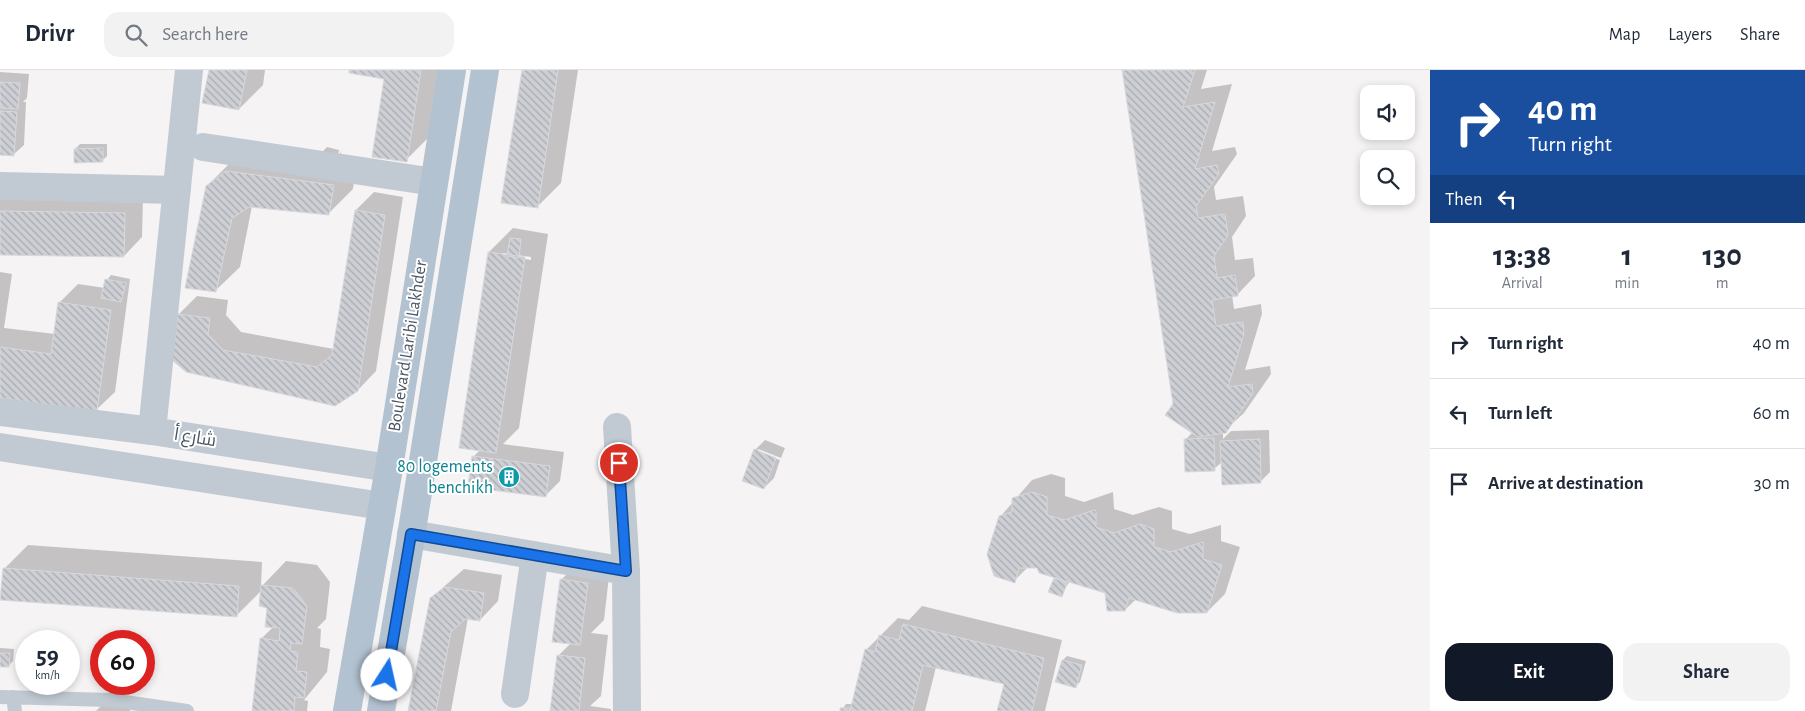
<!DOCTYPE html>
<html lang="en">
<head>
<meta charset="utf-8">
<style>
  :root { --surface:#fff; --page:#f2f2f3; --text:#1f2937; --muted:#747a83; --line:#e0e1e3; --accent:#111827 }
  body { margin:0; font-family:"Alegreya Sans",Cairo,sans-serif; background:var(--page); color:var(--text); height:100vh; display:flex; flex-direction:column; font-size:19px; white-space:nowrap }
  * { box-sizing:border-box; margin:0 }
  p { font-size:16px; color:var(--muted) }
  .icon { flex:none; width:28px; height:28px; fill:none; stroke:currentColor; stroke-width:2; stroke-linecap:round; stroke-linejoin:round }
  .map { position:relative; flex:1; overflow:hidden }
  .sheet { display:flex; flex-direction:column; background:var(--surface); width:375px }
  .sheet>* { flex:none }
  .hud { background:#1a4fa0; color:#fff; overflow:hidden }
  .tools { position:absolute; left:1360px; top:15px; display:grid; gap:10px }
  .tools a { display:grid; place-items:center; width:55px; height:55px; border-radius:10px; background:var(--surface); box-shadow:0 2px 8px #0003; font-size:25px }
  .speed { position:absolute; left:15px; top:560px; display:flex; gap:10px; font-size:25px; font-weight:700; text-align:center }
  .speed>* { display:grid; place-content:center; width:65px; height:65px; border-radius:50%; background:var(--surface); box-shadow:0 2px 8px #0003; line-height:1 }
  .speed small { font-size:12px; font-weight:400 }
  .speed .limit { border:8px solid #d22; background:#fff; color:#111 }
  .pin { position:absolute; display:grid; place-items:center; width:42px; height:42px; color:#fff; margin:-21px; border:2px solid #fff; border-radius:50%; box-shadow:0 1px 5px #0007 }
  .me { position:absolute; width:55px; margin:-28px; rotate:10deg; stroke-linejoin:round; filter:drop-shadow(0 0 4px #0008) }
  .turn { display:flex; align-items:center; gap:18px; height:105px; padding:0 15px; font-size:22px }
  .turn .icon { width:65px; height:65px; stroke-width:2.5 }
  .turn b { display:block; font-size:35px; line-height:42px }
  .then { display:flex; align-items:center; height:48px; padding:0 15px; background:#0003; gap:10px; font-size:19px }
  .eta { display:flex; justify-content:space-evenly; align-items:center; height:85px; text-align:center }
  .eta b { font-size:30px; font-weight:700; line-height:35px }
  .cta { display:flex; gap:10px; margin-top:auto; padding:10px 15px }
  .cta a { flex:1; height:58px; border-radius:15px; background:var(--accent); color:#fff; font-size:20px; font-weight:700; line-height:58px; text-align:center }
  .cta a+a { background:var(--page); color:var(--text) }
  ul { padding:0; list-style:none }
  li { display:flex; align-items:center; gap:15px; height:70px; padding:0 15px; border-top:1px solid var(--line) }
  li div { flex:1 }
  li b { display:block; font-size:19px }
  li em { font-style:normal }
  header { display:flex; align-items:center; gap:30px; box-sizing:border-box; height:70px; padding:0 25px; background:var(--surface); border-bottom:1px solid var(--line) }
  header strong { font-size:24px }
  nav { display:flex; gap:28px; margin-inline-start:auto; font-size:18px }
  .search { width:350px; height:45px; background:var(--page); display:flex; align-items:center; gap:12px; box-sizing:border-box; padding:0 18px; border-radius:15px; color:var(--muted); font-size:19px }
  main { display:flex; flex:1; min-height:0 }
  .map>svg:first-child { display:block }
  .shadow { fill:#0003; fill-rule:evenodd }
  .building { fill:url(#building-back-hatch); stroke:#d7d9de }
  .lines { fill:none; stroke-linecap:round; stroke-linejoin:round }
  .service { stroke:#c1cad2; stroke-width:14 }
  .minor { stroke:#c1cad2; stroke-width:28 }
  .tertiary { stroke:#c1cad2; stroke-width:28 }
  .primary { stroke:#b3c2d1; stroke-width:28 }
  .route-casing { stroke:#114b97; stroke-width:12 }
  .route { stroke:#1a73e8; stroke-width:9 }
  .labels { text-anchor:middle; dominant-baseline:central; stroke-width:4; stroke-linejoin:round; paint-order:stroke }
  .street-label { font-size:18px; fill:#4a5661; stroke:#fff }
  .culture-label { font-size:18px; fill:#0d838f; stroke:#fff; text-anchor:end }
</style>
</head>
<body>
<header>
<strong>Drivr</strong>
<div class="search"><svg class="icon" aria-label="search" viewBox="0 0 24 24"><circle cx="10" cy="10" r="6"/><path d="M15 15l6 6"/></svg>Search here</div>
<nav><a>Map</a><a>Layers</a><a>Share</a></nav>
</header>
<main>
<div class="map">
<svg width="1430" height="641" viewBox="0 0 1430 641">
  <defs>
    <pattern id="building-back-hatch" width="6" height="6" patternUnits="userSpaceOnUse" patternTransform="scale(1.25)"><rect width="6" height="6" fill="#cdcfd5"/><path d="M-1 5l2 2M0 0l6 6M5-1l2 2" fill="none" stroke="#a8abb0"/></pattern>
  </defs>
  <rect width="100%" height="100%" fill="#f5f3f3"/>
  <path class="shadow" d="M210 0H265L263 15 239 39Z
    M350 0H441L430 66 406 90 386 8Z
    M523 0H578L561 113 537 137Z
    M1123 0H1207L1201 19 1232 14 1212 81 1235 77 1237 84 1214 117 1216 130 1243 126 1246 146 1232 167 1235 190 1253 188 1255 206 1237 225H1232L1234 239 1261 234 1262 244 1245 300 1270 296 1271 304 1244 343 1223 362V369L1231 361 1269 360 1270 402 1260 412 1222 392 1214 399 1185 370 1193 362 1174 334Z
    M0 2 29 4 27 28 23 32H26L24 75 14 84H0Z
    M80 74H107V86L102 91 75 79Z
    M327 77 339 80 337 89H339L341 80V89L357 91 353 119 329 143 252 136 240 197 215 221 207 116 231 92 322 82Z
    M374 122 403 127 376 301 358 320 186 301 179 244 197 226 228 230 226 245 241 262 334 279 356 140Z
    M0 123 143 125 142 167 124 186 0 184Z
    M513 158 548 164 519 358 503 374 564 382 560 411 546 425 473 387 480 380 489 182ZM503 183 531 187V190L502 185Z
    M0 202 12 204 4 258 55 264 59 233 78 214 105 218 107 210 111 205 130 209 115 322 96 340 0 326Z
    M765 370 785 378 781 388 758 379V382L780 390 774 408 764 418 755 380Z
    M1051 404 1065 408V426L1084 432 1113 422 1114 439 1133 445 1159 437 1172 441V459L1190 464 1221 455V471L1240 477 1225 524 1207 542 1136 529 1125 540 1106 522 1070 511 1061 525 1055 509 1057 507 1038 496H1029L1014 511 1000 447 1032 410Z
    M28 475 262 492 261 517 286 491 317 495 330 512 326 549 317 558 321 559 320 577 330 579 327 602 304 630 308 631 307 641H253L261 569 274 556 262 520 236 546 4 499Z
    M585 486 611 489 604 550 591 563 608 565 601 626 590 636 611 639V641H551L558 586 571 573 561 510Z
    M464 499 502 505 498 531 480 550 468 548 451 641H410L431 528Z
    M922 536 1062 570 1045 641H998L1005 613 936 597 925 641H841L846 634H853L866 580 898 548 909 550Z
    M0 578 14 579 13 591 8 596H0Z
    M1067 586 1086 591 1080 612 1075 617 1063 590Z
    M104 633 131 636 130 641H96Z"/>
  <path class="building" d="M209 0H247L239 40 202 33Z
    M349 0H421L407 92 372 87 384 9 349 3Z
    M522 0H558L538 138 501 133Z
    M1122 0H1195L1183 37 1215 32 1195 99 1217 95 1219 104 1196 136 1198 148 1225 144 1228 165 1214 186 1217 208 1235 205 1238 226 1212 230 1216 256 1243 252 1244 264 1228 317 1252 314 1253 323 1226 363 1198 367 1165 345 1173 334Z
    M0 12 20 13 18 39 0 38Z
    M0 41 17 42 14 86 0 85Z
    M103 78V92L74 93V79Z
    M226 101 334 115 329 145 249 137 232 148 216 222 185 218 206 116Z
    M355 140 385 145 358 321 335 336 186 302 172 290 178 244 210 248 208 264 223 280 317 297 332 285Z
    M0 141 125 143 124 187 0 185Z
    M510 168 521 169 519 188 507 186Z
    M488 182 525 187 496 383 459 378Z
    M105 209 126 213 121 232 101 228Z
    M58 232 111 240 97 341 0 328V277L51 284Z
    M1214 368 1215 401 1185 402 1184 369Z
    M1260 369 1261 413 1222 415 1220 371Z
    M754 379 776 388 764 419 742 411Z
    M472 386 550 396 546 427 468 417Z
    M1032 422 1047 427V445L1065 450 1094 440 1096 441V457L1114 463 1140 454 1154 459V477L1171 482 1203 472V489L1222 495 1207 543H1177L1129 528 1125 541H1107L1105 523 1039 503 1037 498H1019L1015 513 994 506 987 484 999 446 1012 442V428Z
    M3 498 239 516 237 547 0 530Z
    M1054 508 1067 513 1062 527 1048 522Z
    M560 509 588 513 580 575 552 572Z
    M261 515 293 518 307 536 302 574 291 573 290 581 298 582 296 601 307 602 304 628 295 627 294 641H252L260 568 279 571 280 558 265 557 267 538 259 536Z
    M445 517 484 523 480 551 465 549 451 562 436 641H408L430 528Z
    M903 554 1044 588 1032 641H997L1004 614 923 595 912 641H850L865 579 875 582 879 565 899 570Z
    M0 583H10L9 597H0Z
    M557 585 585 588 579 641H550Z
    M1062 590 1082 595 1076 618 1055 612Z
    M840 638H850L849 641H840Z"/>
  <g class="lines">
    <path class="service" d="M0 627 111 630 187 641
      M13 627 15 641"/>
    <path class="minor" d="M203 77 434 112
      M0 116 177 120
      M617 357 626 501
      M152 361 189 0
      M411 464 626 501 627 641
      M515 624 535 485"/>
    <path class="tertiary" d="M0 342 152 361 389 398
      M0 377 382 436"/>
    <path class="primary" d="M347 641 389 398 452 0
      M381 641 409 479 485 0"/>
  </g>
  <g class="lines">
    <g class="route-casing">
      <path id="route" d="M387 605 411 464 626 501 619 393"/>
    </g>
    <use href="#route" class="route"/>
  </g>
  <defs>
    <g id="building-disc" transform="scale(1.125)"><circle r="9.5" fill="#0f9aa8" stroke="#fff"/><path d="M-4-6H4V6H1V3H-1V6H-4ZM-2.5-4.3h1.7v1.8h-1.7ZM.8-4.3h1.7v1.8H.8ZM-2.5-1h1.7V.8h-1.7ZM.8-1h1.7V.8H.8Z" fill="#fff"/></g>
  </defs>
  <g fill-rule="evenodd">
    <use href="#building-disc" x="509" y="407"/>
  </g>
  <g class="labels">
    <g class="street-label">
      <text transform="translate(408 276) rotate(-81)">Boulevard Laribi Lakhder</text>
      <text transform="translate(195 368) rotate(9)">شارع أ</text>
    </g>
    <g class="culture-label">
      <text x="493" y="397">80 logements<tspan x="493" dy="21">benchikh</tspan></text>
    </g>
  </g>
</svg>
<div class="tools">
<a><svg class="icon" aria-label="sound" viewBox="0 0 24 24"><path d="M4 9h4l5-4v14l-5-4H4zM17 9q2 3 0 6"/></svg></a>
<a><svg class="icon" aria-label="search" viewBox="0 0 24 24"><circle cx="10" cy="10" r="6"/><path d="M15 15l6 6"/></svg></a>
</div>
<div class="speed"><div>59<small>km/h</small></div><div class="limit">60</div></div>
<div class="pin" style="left:619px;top:393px;background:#d93025"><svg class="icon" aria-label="arrive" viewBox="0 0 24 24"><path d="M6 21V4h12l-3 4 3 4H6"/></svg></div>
<svg class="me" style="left:387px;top:605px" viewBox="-20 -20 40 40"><circle r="19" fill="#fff"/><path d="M0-13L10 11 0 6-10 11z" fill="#1a73e8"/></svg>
</div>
<section class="sheet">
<div class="hud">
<div class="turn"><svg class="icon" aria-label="right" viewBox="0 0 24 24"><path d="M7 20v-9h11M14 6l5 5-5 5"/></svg><div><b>40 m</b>Turn right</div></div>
<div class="then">Then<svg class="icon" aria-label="left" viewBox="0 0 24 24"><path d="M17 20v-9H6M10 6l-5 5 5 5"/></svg></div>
</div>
<div class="eta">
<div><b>13:38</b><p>Arrival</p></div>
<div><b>1</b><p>min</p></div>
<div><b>130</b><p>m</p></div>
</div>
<ul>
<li><svg class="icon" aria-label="right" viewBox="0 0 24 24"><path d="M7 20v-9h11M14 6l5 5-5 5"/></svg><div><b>Turn right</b></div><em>40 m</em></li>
<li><svg class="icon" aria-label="left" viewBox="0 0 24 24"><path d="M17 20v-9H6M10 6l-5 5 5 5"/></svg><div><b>Turn left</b></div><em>60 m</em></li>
<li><svg class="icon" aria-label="arrive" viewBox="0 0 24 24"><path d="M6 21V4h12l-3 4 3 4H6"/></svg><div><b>Arrive at destination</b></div><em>30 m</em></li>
</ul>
<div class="cta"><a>Exit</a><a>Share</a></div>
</section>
</main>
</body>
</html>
